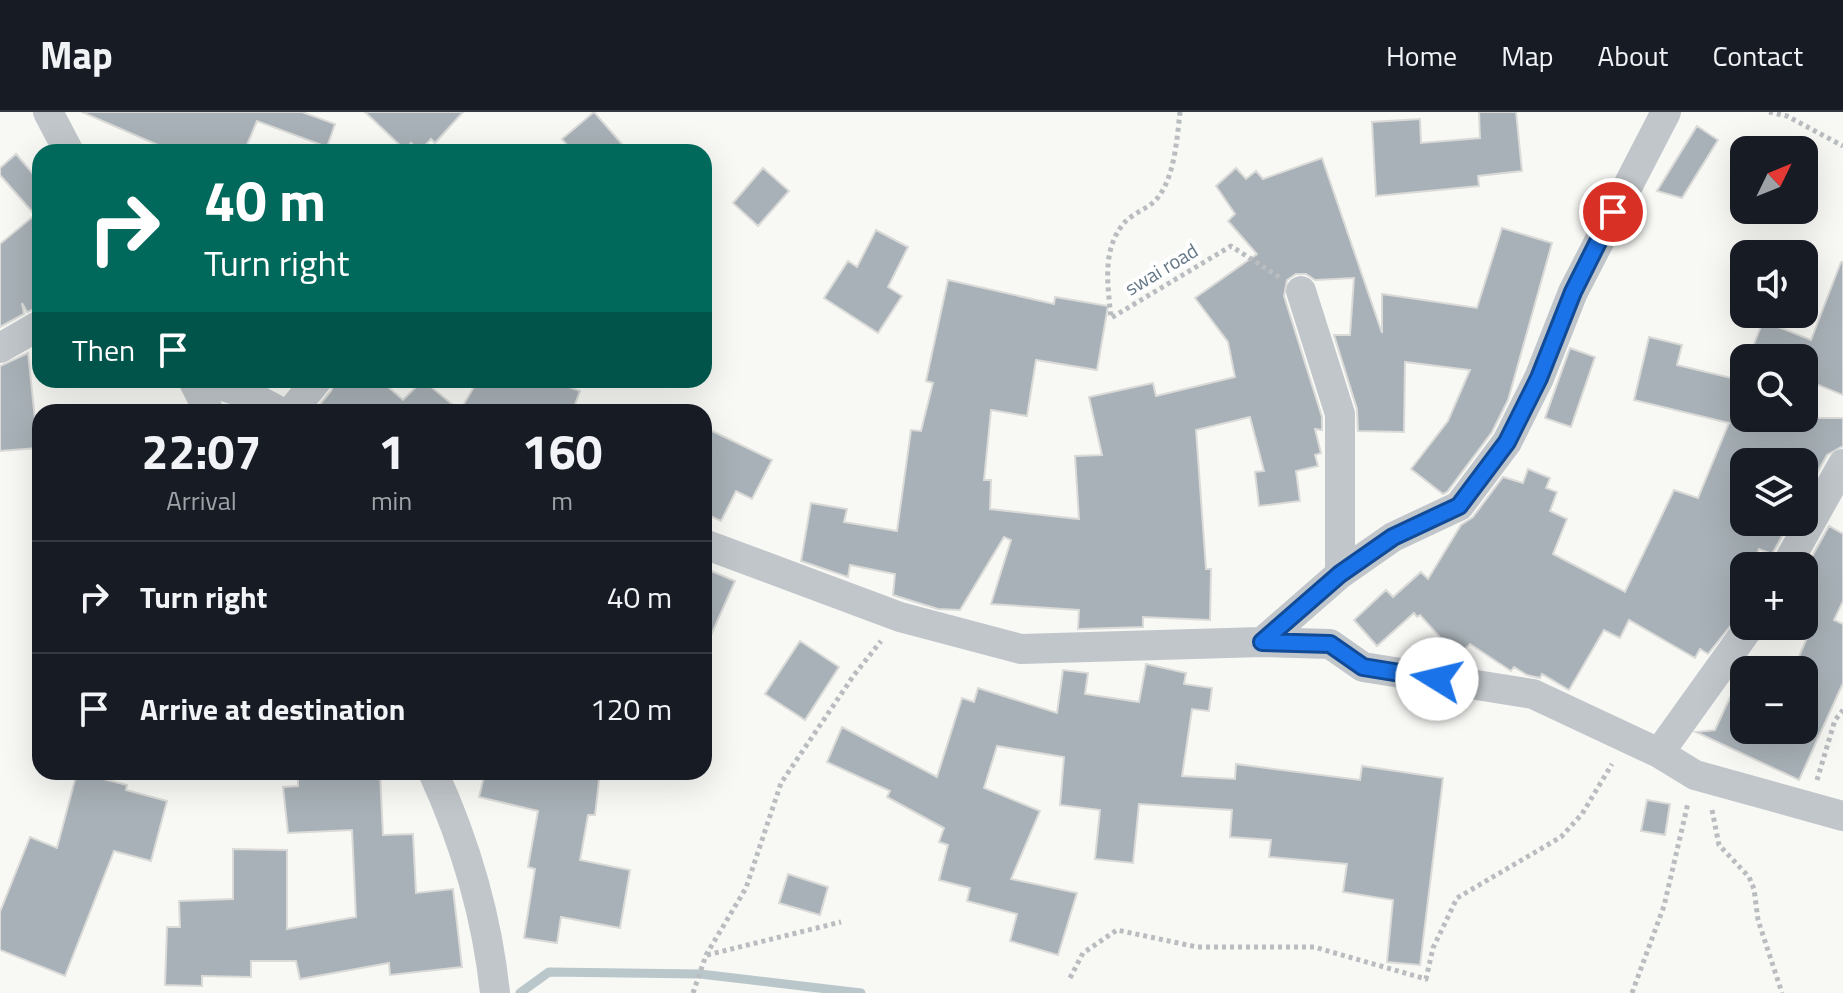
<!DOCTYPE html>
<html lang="en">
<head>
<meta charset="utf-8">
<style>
  :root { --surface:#171b24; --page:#20242c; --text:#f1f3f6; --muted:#9ea1a6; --line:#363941 }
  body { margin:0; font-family:"Titillium Web",sans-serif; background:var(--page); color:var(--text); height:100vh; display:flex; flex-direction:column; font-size:30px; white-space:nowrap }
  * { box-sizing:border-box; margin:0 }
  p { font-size:26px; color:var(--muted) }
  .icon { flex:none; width:44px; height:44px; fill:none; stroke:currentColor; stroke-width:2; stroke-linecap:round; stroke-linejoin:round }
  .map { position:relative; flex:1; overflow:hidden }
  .sheet { position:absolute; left:32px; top:292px; width:680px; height:376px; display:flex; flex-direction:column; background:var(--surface); border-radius:24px; box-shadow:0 8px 32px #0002 }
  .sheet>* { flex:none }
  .hud { position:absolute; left:32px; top:32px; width:680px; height:244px; border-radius:24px; box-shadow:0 8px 32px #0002; background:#00695c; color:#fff; overflow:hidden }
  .needle { width:52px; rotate:47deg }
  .fabs { position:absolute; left:1730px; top:24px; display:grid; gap:16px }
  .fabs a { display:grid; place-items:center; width:88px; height:88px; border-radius:16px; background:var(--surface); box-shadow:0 8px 32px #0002; font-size:40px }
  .pin { position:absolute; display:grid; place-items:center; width:68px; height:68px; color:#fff; margin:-34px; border:4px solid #fff; border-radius:50%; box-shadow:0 2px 8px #0007 }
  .me { position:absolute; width:88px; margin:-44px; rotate:279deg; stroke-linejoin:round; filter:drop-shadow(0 0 6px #0008) }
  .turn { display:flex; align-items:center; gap:28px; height:168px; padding:0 40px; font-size:36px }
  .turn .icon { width:104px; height:104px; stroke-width:2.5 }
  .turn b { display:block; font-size:56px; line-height:68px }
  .then { display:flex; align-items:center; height:76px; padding:0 40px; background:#0003; gap:16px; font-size:30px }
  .eta { display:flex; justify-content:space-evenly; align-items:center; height:136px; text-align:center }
  .eta b { font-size:48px; font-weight:700; line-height:56px }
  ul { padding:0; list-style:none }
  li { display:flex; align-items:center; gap:24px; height:112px; padding:0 40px; border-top:2px solid var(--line) }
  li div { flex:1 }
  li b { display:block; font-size:30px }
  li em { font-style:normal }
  header { display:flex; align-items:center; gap:48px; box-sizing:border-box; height:112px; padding:0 40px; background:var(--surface); border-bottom:2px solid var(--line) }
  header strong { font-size:38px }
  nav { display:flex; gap:44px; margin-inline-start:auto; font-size:28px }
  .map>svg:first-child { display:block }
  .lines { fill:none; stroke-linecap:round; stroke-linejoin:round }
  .stream { stroke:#b9c6ca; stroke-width:9 }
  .building { fill:#a8b1b7; stroke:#dadad8; stroke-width:2 }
  .path { stroke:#b9bdc0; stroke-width:5; stroke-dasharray:4 4; stroke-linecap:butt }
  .minor { stroke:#c1c6ca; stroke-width:30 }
  .route-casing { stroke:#114b97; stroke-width:20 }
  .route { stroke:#1a73e8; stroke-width:14 }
  .labels { text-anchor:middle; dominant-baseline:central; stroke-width:8; stroke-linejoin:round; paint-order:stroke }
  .street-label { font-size:20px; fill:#667887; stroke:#fff }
</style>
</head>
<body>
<header>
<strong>Map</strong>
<nav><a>Home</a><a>Map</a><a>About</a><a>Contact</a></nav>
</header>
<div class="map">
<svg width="1843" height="881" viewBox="0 0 1843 881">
  <rect width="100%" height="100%" fill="#f8f8f5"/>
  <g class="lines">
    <path class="stream" d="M520 881 549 860 700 862 861 881"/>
  </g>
  <path class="building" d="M82 0H302L335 12 327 35 257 9 244 40H174Z
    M365 0H463L435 31 431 27 420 39 411 31 405 38Z
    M594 0 629 40H573L562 27Z
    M1479 0H1516L1522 59 1478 64 1479 74 1376 84 1372 10 1420 7 1421 31 1480 26Z
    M1697 14 1718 28 1682 86 1657 79Z
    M16 42 40 70V195L27 200 22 191 24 202 0 215V132L35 103 0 63V56Z
    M1322 46 1382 221V182L1477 196 1502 116 1552 131 1508 288 1492 320 1447 380 1443 382 1411 357 1448 309 1470 258 1405 250 1404 320 1358 319 1357 297 1334 223H1350L1354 166 1315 168 1306 162H1296L1287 168 1284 184 1322 305V318L1315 317 1321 341 1315 343 1318 354 1296 359 1300 389 1259 394 1255 360 1264 359 1250 305 1196 318 1206 457H1211L1210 508 1143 505V515L1078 517 1079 498 991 492 1011 428 1004 425 960 498 938 497 893 483 895 462 850 453 848 465 801 449 811 391 847 397 844 410 897 419 911 318 921 319 933 271 926 269 948 168 1054 192 1055 185 1108 194 1097 258 1036 248 1027 304 991 298 984 368H991L990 397 1079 407 1075 344 1102 343 1089 285 1153 271 1156 284 1235 265 1228 230 1195 186 1257 142 1228 109 1235 102 1216 74 1236 56 1246 67 1256 59 1263 67Z
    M763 56 789 79 758 114 733 91Z
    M876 118 908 135 888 175 902 184 878 221 824 186 848 149 857 155Z
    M1841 150H1843V283L1806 268 1815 246H1781L1753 235 1763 209 1811 228Z
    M1649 225 1682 233 1677 253 1744 269V306H1843V334L1827 343 1804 385V350H1744V410H1790L1772 442 1759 437 1752 454H1744V497L1708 542 1700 537 1695 546 1629 508 1620 526 1604 518 1569 578 1542 562 1540 566 1527 563 1514 555 1511 559 1470 532 1457 544 1420 503 1417 505 1414 501 1377 534 1354 508 1386 478 1393 485 1421 460 1428 467 1461 413 1473 405 1503 365 1523 371 1528 357 1550 366 1546 376 1557 380 1550 399 1567 407 1553 442 1625 480 1674 378 1698 386 1729 311 1634 288Z
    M1570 236 1595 245 1571 315 1545 306Z
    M28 241 38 336 0 339V254Z
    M335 268H380L403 288 423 268 460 299 478 268H551L580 279 572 300H320L316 297 331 279Z
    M704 315 772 348 752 387 736 379 721 409 704 401Z
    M1829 414 1843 422V489L1834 508 1843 512V571L1799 668 1696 620 1715 618 1744 555V618H1804V558H1793L1815 508 1804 503V459Z
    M704 456 735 469 704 539Z
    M800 529 839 555 805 608 765 582Z
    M1146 552 1186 561 1184 572 1212 576 1209 599 1192 597 1182 664 1235 667 1236 652 1360 668 1362 654 1443 666 1420 853 1387 850 1393 788 1343 780 1347 752 1269 745 1271 728 1230 725 1232 698 1139 692 1133 751 1095 747 1100 698 1060 693 1064 645 997 634 984 676 1040 699 1011 767 1077 781 1058 843 1010 829 1017 802 967 789 970 776 939 768 948 733 939 730 944 716 887 685 890 679 827 650 842 615 937 665 962 586 974 590 978 576 1057 601 1063 558 1088 561 1085 582 1139 590Z
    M77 660 127 673 126 678 167 689 151 749 114 739 65 864 0 838V800L30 725 57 736Z
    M298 660H380L383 723 413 722 416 781 453 777 462 855 390 863 389 851 300 867 296 849H251V865L202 864V874L165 873 167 815H180L179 789 233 787V737L287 738V817L356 805 352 718 288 721 283 675 298 674Z
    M485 660H600L595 703H588L580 748 630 758 620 816 561 805 557 831 524 826 535 757 528 755 538 699 479 685Z
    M1647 688 1670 692 1665 723 1641 719Z
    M788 762 828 775 820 803 779 791Z"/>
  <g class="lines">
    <path class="path" d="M1180 0C1177 26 1175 62 1159 84 1151 96 1134 100 1125 110 1101 137 1108 173 1111 206L1231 134 1279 165
      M1769 0 1787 4 1843 34
      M1817 668 1835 608 1843 598
      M1712 698 1719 733 1749 765 1754 777 1758 808 1782 881
      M707 843 841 810
      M1070 866 1083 841 1117 818 1197 835H1314L1426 867 1433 836 1457 786 1561 725 1582 702 1612 652
      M693 881 706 843 746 776 781 671 854 563 881 529
      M1632 881 1664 794 1688 691"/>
    <path class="minor" d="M48 0 69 40
      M1301 179 1340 302V462
      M0 236 40 213
      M193 268 209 300
      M203 268 245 281 280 300
      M291 300 317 268
      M704 432 900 505 1021 537 1262 530 1330 532 1363 555 1533 582 1659 641 1695 663 1843 704
      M1786 454 1843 352
      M1262 530 1340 462 1393 425 1459 394 1507 330 1539 266 1573 180 1666 0
      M1659 641 1750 514
      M433 660C465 730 487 804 495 881"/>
  </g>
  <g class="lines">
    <g class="route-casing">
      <path id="route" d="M1437 567 1363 555 1330 532 1262 530 1340 462 1393 425 1459 394 1507 330 1539 266 1573 180 1613 100"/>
    </g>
    <use href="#route" class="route"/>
  </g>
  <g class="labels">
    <g class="street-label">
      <text transform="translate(1161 157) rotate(-31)">swai road</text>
    </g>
  </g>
</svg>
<div class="fabs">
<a><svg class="needle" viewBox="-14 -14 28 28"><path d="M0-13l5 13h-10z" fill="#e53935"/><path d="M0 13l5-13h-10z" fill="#9ea1a6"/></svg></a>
<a><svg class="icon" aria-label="sound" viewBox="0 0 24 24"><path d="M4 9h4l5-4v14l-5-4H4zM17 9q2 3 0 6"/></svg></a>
<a><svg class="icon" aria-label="search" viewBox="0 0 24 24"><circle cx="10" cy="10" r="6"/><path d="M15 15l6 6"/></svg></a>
<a><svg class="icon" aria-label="layers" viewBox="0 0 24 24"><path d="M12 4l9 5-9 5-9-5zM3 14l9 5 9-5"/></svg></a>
<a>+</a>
<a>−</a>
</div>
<div class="pin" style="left:1613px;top:100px;background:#d93025"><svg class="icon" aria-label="arrive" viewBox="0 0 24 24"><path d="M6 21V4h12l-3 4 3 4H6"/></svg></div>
<svg class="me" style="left:1437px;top:567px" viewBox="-20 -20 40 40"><circle r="19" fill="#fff"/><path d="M0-13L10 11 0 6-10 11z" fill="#1a73e8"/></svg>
<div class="hud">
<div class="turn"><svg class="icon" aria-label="right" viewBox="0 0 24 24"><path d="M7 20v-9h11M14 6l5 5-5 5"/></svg><div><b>40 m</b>Turn right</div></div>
<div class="then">Then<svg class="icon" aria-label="arrive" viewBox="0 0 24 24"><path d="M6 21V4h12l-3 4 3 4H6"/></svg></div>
</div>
<section class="sheet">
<div class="eta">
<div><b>22:07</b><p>Arrival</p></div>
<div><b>1</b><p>min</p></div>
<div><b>160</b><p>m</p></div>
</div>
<ul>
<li><svg class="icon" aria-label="right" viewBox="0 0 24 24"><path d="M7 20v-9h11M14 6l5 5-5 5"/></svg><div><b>Turn right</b></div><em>40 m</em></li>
<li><svg class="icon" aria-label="arrive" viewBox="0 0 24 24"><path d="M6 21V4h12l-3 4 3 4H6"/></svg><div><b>Arrive at destination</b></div><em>120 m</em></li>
</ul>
</section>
</div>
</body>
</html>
